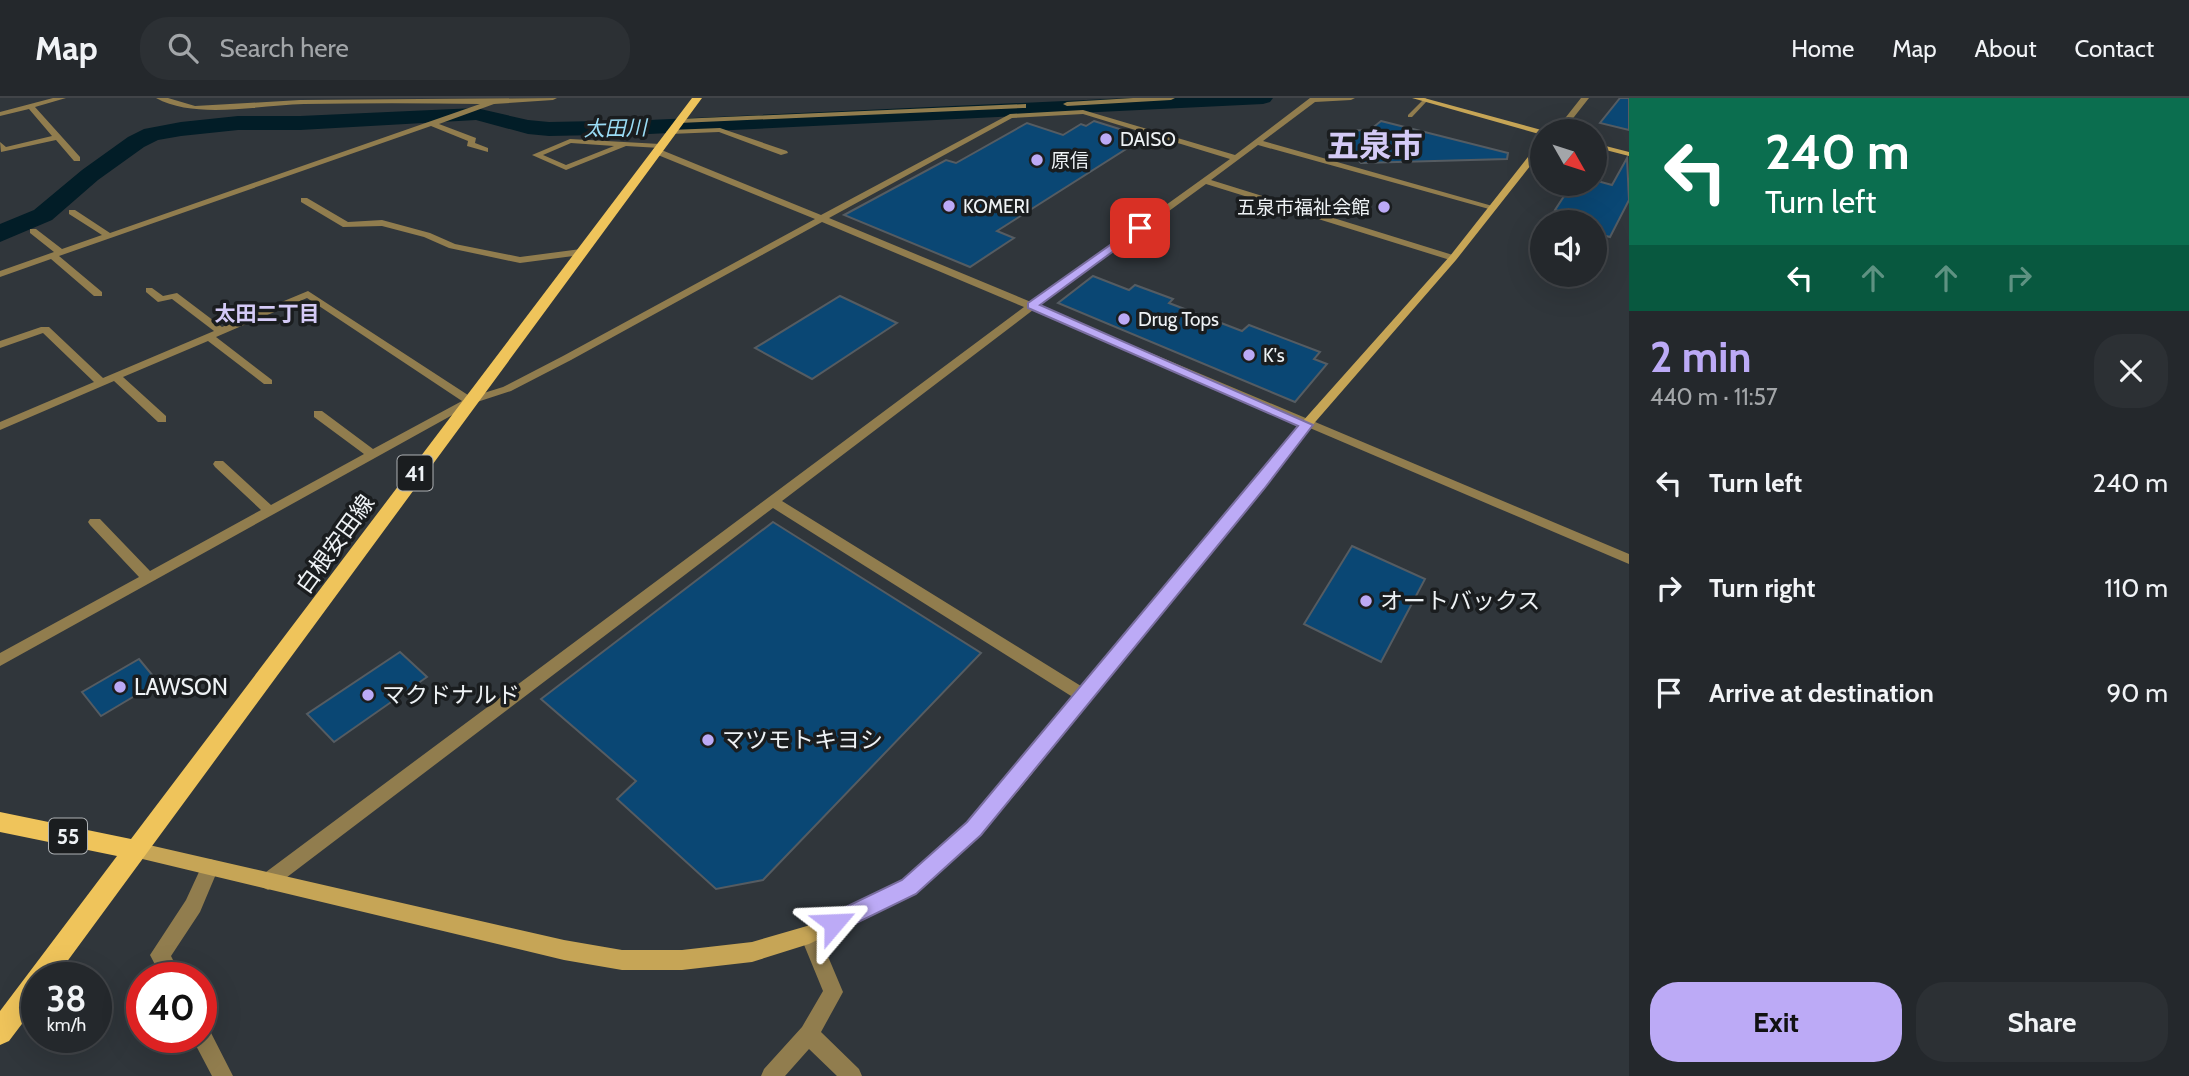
<!DOCTYPE html>
<html lang="en">
<head>
<meta charset="utf-8">
<style>
  :root { --surface:#24282c; --page:#2c3034; --text:#f1f3f6; --muted:#a3a6a9; --line:#414448; --accent:#bcaaf6 }
  body { margin:0; font-family:Cabin,"Noto Sans JP",sans-serif; background:var(--page); color:var(--text); height:100vh; display:flex; flex-direction:column; font-size:26px; white-space:nowrap }
  * { box-sizing:border-box; margin:0 }
  p { font-size:23px; color:var(--muted) }
  .icon { flex:none; width:38px; height:38px; fill:none; stroke:currentColor; stroke-width:2; stroke-linecap:round; stroke-linejoin:round }
  .map { position:relative; flex:1; overflow:hidden }
  .panel { display:flex; flex-direction:column; background:var(--surface); width:560px }
  .panel>* { flex:none }
  .guide { background:#0b6e4f; color:#fff; overflow:hidden }
  .needle { width:46px; rotate:129deg }
  .buttons { position:absolute; left:1530px; top:21px; display:grid; gap:14px }
  .buttons a { display:grid; place-items:center; width:77px; height:77px; border-radius:50%; background:var(--surface); box-shadow:0 7px 28px #0002,0 0 0 2px var(--line); font-size:35px }
  .speed { position:absolute; left:21px; top:864px; display:flex; gap:14px; font-size:35px; font-weight:700; text-align:center }
  .speed>* { display:grid; place-content:center; width:91px; height:91px; border-radius:50%; background:var(--surface); box-shadow:0 7px 28px #0002,0 0 0 2px var(--line); line-height:1 }
  .speed small { font-size:18px; font-weight:400 }
  .speed .limit { border:10px solid #d22; background:#fff; color:#111 }
  .pin { position:absolute; display:grid; place-items:center; width:60px; height:60px; color:#fff; margin:-30px; border-radius:14px; box-shadow:0 4px 10px #0006 }
  .me { position:absolute; width:77px; margin:-38px; rotate:64deg; stroke-linejoin:round; filter:drop-shadow(0 0 5px #0008) }
  .turn { display:flex; align-items:center; gap:24px; height:147px; padding:0 21px; font-size:32px }
  .turn .icon { width:91px; height:91px; stroke-width:2.5 }
  .turn b { display:block; font-size:49px; line-height:60px }
  .lanes { display:flex; align-items:center; height:66px; padding:0 21px; background:#0003; justify-content:center; gap:35px; direction:ltr }
  .lanes .off { opacity:.35 }
  .round { display:grid; place-items:center; flex:none; width:74px; height:74px; border-radius:28px; background:var(--page) }
  .summary { display:flex; align-items:center; justify-content:space-between; height:119px; padding:0 21px }
  h1 { font-size:42px; font-weight:700; line-height:52px; color:var(--accent) }
  .cta { display:flex; gap:14px; margin-top:auto; padding:14px 21px }
  .cta a { flex:1; height:80px; border-radius:28px; background:var(--accent); color:#111; font-size:28px; font-weight:700; line-height:80px; text-align:center }
  .cta a+a { background:var(--page); color:var(--text) }
  ul { padding:0; list-style:none }
  li { display:flex; align-items:center; gap:21px; height:105px; padding:0 21px }
  li div { flex:1 }
  li b { display:block; font-size:26px }
  li em { font-style:normal }
  header { display:flex; align-items:center; gap:42px; box-sizing:border-box; height:98px; padding:0 35px; background:var(--surface); border-bottom:2px solid var(--line) }
  header strong { font-size:33px }
  nav { display:flex; gap:38px; margin-inline-start:auto; font-size:24px }
  .search { width:490px; height:63px; background:var(--page); display:flex; align-items:center; gap:18px; box-sizing:border-box; padding:0 24px; border-radius:28px; color:var(--muted); font-size:26px }
  main { display:flex; flex:1; min-height:0 }
  .map>svg:first-child { display:block }
  .lines { fill:none; stroke-linecap:round; stroke-linejoin:round }
  .river { fill:#021d27; fill-rule:evenodd }
  .building { fill:#0a4774; stroke:#555c62; stroke-width:2 }
  .lane { fill:#917d4e; fill-rule:evenodd }
  .street { fill:#917d4e; fill-rule:evenodd }
  .secondary { fill:#c6a556; fill-rule:evenodd }
  .primary { fill:#efc45b; fill-rule:evenodd }
  .route { fill:#bcaaf6; stroke:#7a6ea0; stroke-width:2 }
  .poi-dot { fill:#bcaaf6; stroke:#1a1d1f; stroke-width:2.5 }
  .labels { text-anchor:middle; dominant-baseline:central; stroke-width:7; stroke-linejoin:round; paint-order:stroke }
  .far-poi-label { font-size:19px; fill:#eef2f5; stroke:#1a1d1f; text-anchor:start }
  .far-water-label { font-size:21px; font-style:italic; fill:#9adcf5; stroke:#1a1d1f }
  .far-neighbourhood-label { font-size:21px; font-weight:bold; fill:#d4caf6; stroke:#1a1d1f }
  .shield { fill:#1a1d1f; stroke:#aeb2b5; stroke-width:2 }
  .shield-label { font-size:21px; font-weight:bold; fill:#eef2f5 }
  .street-label { font-size:23px; fill:#eef2f5; stroke:#1a1d1f }
  .poi-label { font-size:23px; fill:#eef2f5; stroke:#1a1d1f; text-anchor:start }
  .far-town-label { font-size:32px; font-weight:bold; fill:#d4caf6; stroke:#1a1d1f }
</style>
</head>
<body>
<header>
<strong>Map</strong>
<div class="search"><svg class="icon" aria-label="search" viewBox="0 0 24 24"><circle cx="10" cy="10" r="6"/><path d="M15 15l6 6"/></svg>Search here</div>
<nav><a>Home</a><a>Map</a><a>About</a><a>Contact</a></nav>
</header>
<main>
<div class="map">
<svg width="1629" height="978" viewBox="0 0 1629 978">
  <rect width="100%" height="100%" fill="#30363b"/>
  <g class="lines">
    <path class="river" d="M1129 0H1273L1270 4 1263 6 649 36 549 38 528 36 476 22 300 32H238L181 38 158 42 144 49 98 82 52 122 0 144V126L34 112 82 72 128 39 144 31 181 24 238 18H300L476 10 528 22 549 24 649 22Z"/>
  </g>
  <path class="building" d="M1620 0H1629V32L1600 25Z
    M1094 23 1145 39 997 133 1014 140 970 169 844 117 946 62 956 65 1027 25 1063 37 1081 26 1086 28Z
    M1381 23 1508 55 1507 61 1361 65 1332 37H1345L1340 33 1370 32Z
    M1627 60 1629 102 1610 139 1594 135V124H1569L1573 117 1555 112 1572 86H1594V82L1612 87Z
    M1093 178 1129 192 1135 187 1173 201 1169 205 1242 233 1249 227 1320 254 1314 261 1327 266 1295 304 1058 205Z
    M840 198 897 225 812 281 755 250Z
    M773 424 981 555 763 782 716 791 617 701 636 683 541 601Z
    M1352 448 1425 481 1381 564 1304 526Z
    M400 554 427 579 334 644 307 616Z
    M139 561 158 584 101 618 82 594Z"/>
  <g class="lines">
    <path class="lane" d="M1425 0 1428 2 1427 3 1412 19H1408V17Z"/>
    <path class="street" d="M53 0H66L35 9 80 59V63H74L56 42 1 54 0 44 6 49 52 38 29 11 0 18V14Z
      M156 0H168L195 8 300 2 557 0 553 2 494 6 439 26 476 40 475 45 488 50V54L467 48 468 43 431 28 59 158 102 194V198H94L51 161 0 179V173L54 154 30 135V131H36L62 151 102 137 69 116V112H75L110 135 480 6C421 5 363 5 304 6 259 7 196 22 156 0Z
      M1133 0H1175L1171 2 1067 8 1063 6 1067 4Z
      M1310 0H1355L1351 2 1315 4 1263 43 1496 109 1489 111 1258 47 1211 82 1456 158V162H1450L1206 86 1039 208 1629 456V466L1033 212 782 403 1089 593 1092 598 1089 603 1084 604 1079 603 773 410 274 789 268 792 262 789 259 783 262 777 1024 209 822 124 571 262 511 293 474 305 0 568V555L139 479 90 427 88 424 90 421H100L150 473 261 412 215 369 213 366 215 363H223L271 407 364 356 314 319V313H322L373 351 462 303 307 200 216 239 272 282V286H264L208 243 123 279 166 318V324H158L114 283 0 332V324L94 284 43 235 0 250V243L41 229H49L103 280 214 233 172 201 158 204 146 194V190H152L163 198 177 195 222 229 308 193 471 299 503 289 563 258 815 121 653 55V51H659L821 117 1010 16 1083 12 1235 57ZM1083 16 1230 61 1031 204 829 120 1012 20Z
      M1581 0H1589L1563 33H1555Z
      M1026 6V10H1023L679 25 675 23 679 21Z
      M720 30 787 53 788 55 781 57 719 34 670 36 666 34 670 32Z
      M570 41 660 46 664 48 660 50 626 48 566 72 532 57ZM571 45 614 48 566 67 543 57Z
      M301 100H307L348 124 382 122 430 135 455 146 520 159 581 151 586 154 581 157 520 165 449 150 424 139 382 128 343 129 301 104Z
      M210 761 216 763 219 769 200 814 171 858 182 880H162L150 857 186 802 204 763Z
      M809 828 816 830 843 894 821 934 859 971 862 978H837L809 951 785 978H761L764 971 802 929 823 893 800 837 802 830Z
      M201 926 208 929 233 978H212L192 940H201Z"/>
    <path class="secondary" d="M1412 0H1424L1545 33 1539 36Z
      M1539 45H1542V53L1456 162 1310 330 1018 693 980 737 915 795 809 846 752 864 682 872H622L564 862 130 758 127 752 130 746 136 744 564 842 622 852H682L752 844 807 828 903 783 968 725 1006 683 1302 324 1450 158Z
      M1594 45 1629 54V58L1594 49Z"/>
    <path class="primary" d="M692 0H702L55 880H37V906L9 943 0 947V913L117 758 0 734V714L131 741Z"/>
  </g>
  <path class="route" d="M1137 128 1145 130 1040 207 1313 327 1264 391 981 737 916 796 834 836 827 833 823 825 827 818 902 782 967 724 1298 328 1028 210V205Z"/>
  <g class="poi-dot">
    <circle cx="1106" cy="41" r="7"/>
    <circle cx="1037" cy="62" r="7"/>
    <circle cx="949" cy="108" r="7"/>
    <circle cx="1384" cy="109" r="7"/>
    <circle cx="1124" cy="221" r="7"/>
    <circle cx="1249" cy="257" r="7"/>
    <circle cx="1366" cy="503" r="7"/>
    <circle cx="120" cy="589" r="7"/>
    <circle cx="368" cy="597" r="7"/>
    <circle cx="708" cy="642" r="7"/>
  </g>
  <g class="labels">
    <g class="far-poi-label">
      <text x="1120" y="41">DAISO</text>
      <text x="1051" y="62">原信</text>
      <text x="963" y="108">KOMERI</text>
      <text x="1370" y="109" text-anchor="end">五泉市福祉会館</text>
      <text x="1138" y="221">Drug Tops</text>
      <text x="1263" y="257">K's</text>
    </g>
    <g class="far-water-label">
      <text transform="translate(615 30) rotate(-1)">太田川</text>
    </g>
    <g class="far-neighbourhood-label">
      <text x="267" y="215">太田二丁目</text>
    </g>
    <g class="shield">
      <rect x="397.5" y="357.5" width="35" height="35" rx="5"/>
      <rect x="49" y="720.5" width="38" height="35" rx="5"/>
    </g>
    <g class="shield-label">
      <text x="415" y="375">41</text>
      <text x="68" y="738">55</text>
    </g>
    <g class="street-label">
      <text transform="translate(335 446) rotate(-54)">白根安田線</text>
    </g>
    <g class="poi-label">
      <text x="1380" y="503">オートバックス</text>
      <text x="134" y="589">LAWSON</text>
      <text x="382" y="597">マクドナルド</text>
      <text x="722" y="642">マツモトキヨシ</text>
    </g>
    <g class="far-town-label">
      <text x="1375" y="47">五泉市</text>
    </g>
  </g>
</svg>
<div class="buttons">
<a><svg class="needle" viewBox="-14 -14 28 28"><path d="M0-13l5 13h-10z" fill="#e53935"/><path d="M0 13l5-13h-10z" fill="#a3a6a9"/></svg></a>
<a><svg class="icon" aria-label="sound" viewBox="0 0 24 24"><path d="M4 9h4l5-4v14l-5-4H4zM17 9q2 3 0 6"/></svg></a>
</div>
<div class="speed"><div>38<small>km/h</small></div><div class="limit">40</div></div>
<div class="pin" style="left:1140px;top:130px;background:#d93025"><svg class="icon" aria-label="arrive" viewBox="0 0 24 24"><path d="M6 21V4h12l-3 4 3 4H6"/></svg></div>
<svg class="me" style="left:834px;top:825px" viewBox="-20 -20 40 40"><path d="M0-17L14 15 0 8-14 15z" fill="#bcaaf6" stroke="#fff" stroke-width="4"/></svg>
</div>
<section class="panel">
<div class="guide">
<div class="turn"><svg class="icon" aria-label="left" viewBox="0 0 24 24"><path d="M17 20v-9H6M10 6l-5 5 5 5"/></svg><div><b>240 m</b>Turn left</div></div>
<div class="lanes"><svg class="icon" aria-label="left" viewBox="0 0 24 24"><path d="M17 20v-9H6M10 6l-5 5 5 5"/></svg><svg class="icon off" aria-label="ahead" viewBox="0 0 24 24"><path d="M12 20V5M6 11l6-6 6 6"/></svg><svg class="icon off" aria-label="ahead" viewBox="0 0 24 24"><path d="M12 20V5M6 11l6-6 6 6"/></svg><svg class="icon off" aria-label="right" viewBox="0 0 24 24"><path d="M7 20v-9h11M14 6l5 5-5 5"/></svg></div>
</div>
<div class="summary"><div><h1>2 min</h1><p>440 m · 11:57</p></div><a class="round"><svg class="icon" aria-label="close" viewBox="0 0 24 24"><path d="M6 6l12 12M18 6L6 18"/></svg></a></div>
<ul>
<li><svg class="icon" aria-label="left" viewBox="0 0 24 24"><path d="M17 20v-9H6M10 6l-5 5 5 5"/></svg><div><b>Turn left</b></div><em>240 m</em></li>
<li><svg class="icon" aria-label="right" viewBox="0 0 24 24"><path d="M7 20v-9h11M14 6l5 5-5 5"/></svg><div><b>Turn right</b></div><em>110 m</em></li>
<li><svg class="icon" aria-label="arrive" viewBox="0 0 24 24"><path d="M6 21V4h12l-3 4 3 4H6"/></svg><div><b>Arrive at destination</b></div><em>90 m</em></li>
</ul>
<div class="cta"><a>Exit</a><a>Share</a></div>
</section>
</main>
</body>
</html>
